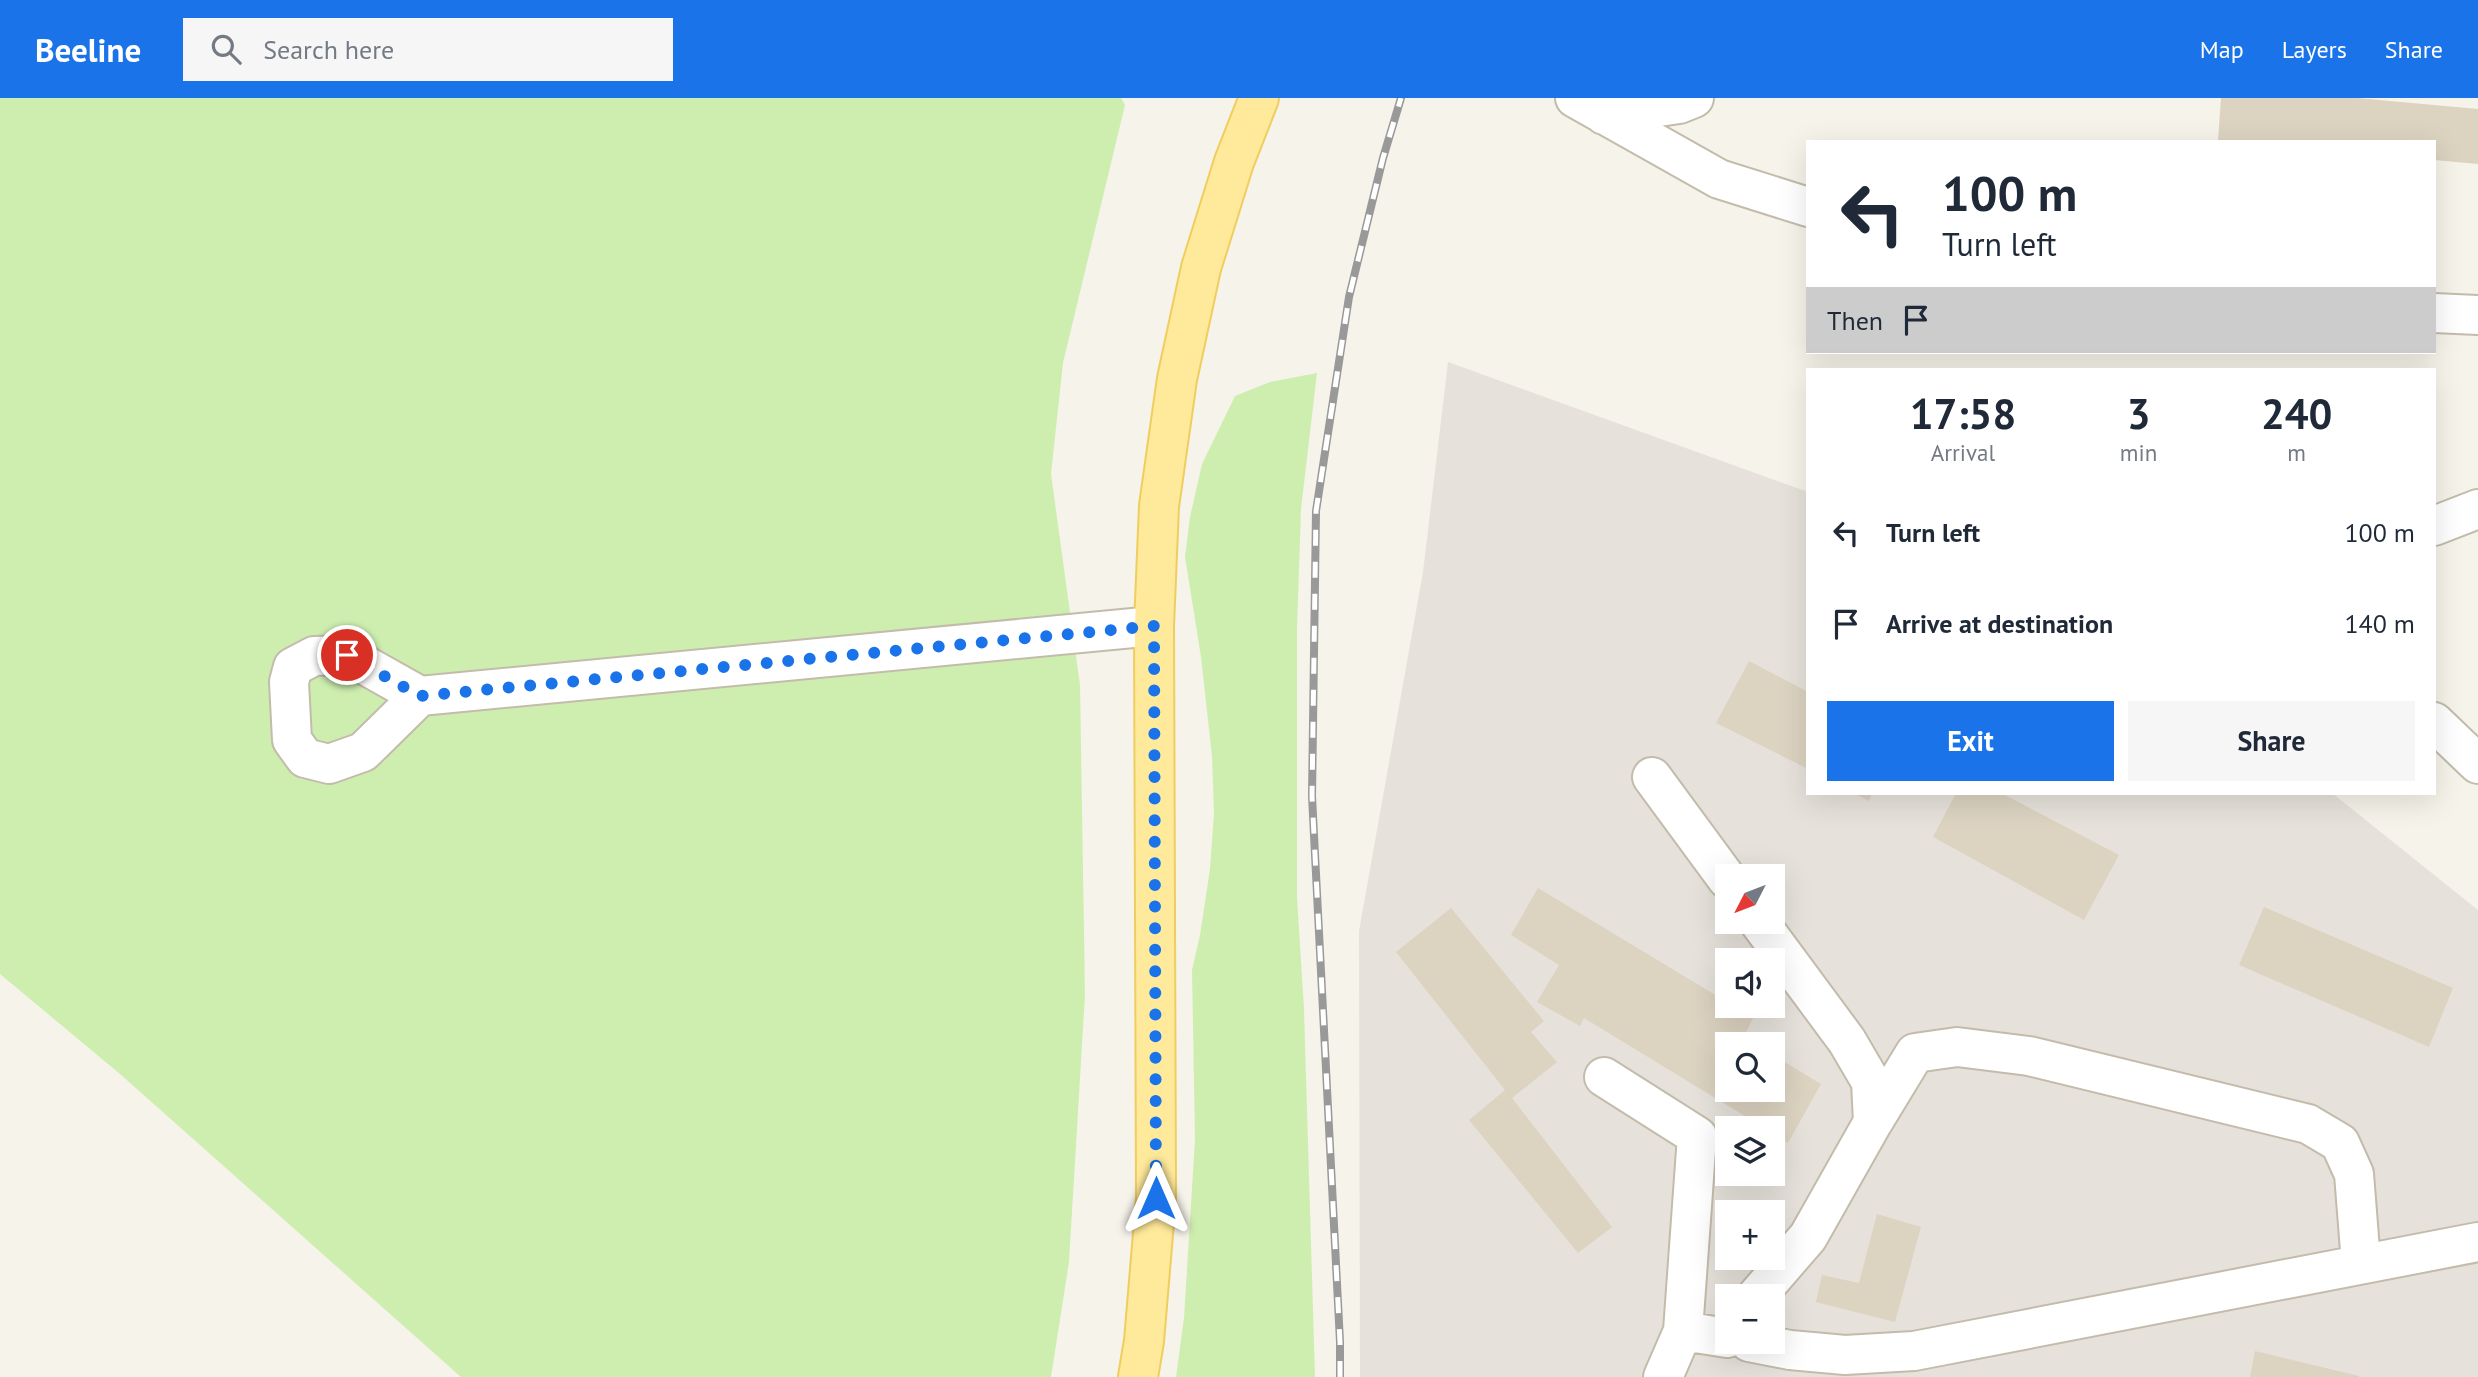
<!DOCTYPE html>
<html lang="en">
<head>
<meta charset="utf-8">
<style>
  :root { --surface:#fff; --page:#f6f6f7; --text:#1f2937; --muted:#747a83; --accent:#1a73e8 }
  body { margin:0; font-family:"PT Sans",sans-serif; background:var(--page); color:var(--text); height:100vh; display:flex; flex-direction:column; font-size:26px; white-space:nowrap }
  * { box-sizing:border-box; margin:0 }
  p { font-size:23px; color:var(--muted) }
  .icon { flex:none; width:38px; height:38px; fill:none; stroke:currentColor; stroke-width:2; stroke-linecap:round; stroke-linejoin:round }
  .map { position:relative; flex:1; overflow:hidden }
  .panel { position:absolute; left:1806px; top:270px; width:630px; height:427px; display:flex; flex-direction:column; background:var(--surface); border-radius:0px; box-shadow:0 7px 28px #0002 }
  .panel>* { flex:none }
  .top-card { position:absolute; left:1806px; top:42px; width:630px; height:214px; border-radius:0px; box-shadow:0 7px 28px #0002; background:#fff; color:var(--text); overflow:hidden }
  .needle { width:46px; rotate:228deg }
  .controls { position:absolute; left:1715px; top:766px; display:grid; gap:14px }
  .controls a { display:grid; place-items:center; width:70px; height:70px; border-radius:0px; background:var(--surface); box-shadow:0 7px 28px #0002; font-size:35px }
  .pin { position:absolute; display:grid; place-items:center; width:60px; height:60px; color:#fff; margin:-30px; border:4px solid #fff; border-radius:50%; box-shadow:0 2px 7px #0007 }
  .me { position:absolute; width:77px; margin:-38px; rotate:0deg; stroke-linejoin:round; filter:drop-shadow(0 0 5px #0008) }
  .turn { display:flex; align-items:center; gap:24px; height:147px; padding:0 21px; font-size:32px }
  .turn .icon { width:91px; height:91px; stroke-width:2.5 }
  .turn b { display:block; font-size:49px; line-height:60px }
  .then { display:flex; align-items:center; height:66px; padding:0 21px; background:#0003; gap:14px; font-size:26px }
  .eta { display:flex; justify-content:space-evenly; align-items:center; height:119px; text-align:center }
  .eta b { font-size:42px; font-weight:700; line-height:49px }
  .action { display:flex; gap:14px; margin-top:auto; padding:14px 21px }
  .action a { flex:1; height:80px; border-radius:0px; background:var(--accent); color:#fff; font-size:28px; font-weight:700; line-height:80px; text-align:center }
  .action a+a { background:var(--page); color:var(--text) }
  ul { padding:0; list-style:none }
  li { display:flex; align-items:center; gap:21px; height:91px; padding:0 21px }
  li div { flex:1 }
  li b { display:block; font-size:26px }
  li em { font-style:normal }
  header { display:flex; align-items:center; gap:42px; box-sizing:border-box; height:98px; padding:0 35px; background:var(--accent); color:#fff }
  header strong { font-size:33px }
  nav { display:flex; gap:38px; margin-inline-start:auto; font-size:24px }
  .search { width:490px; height:63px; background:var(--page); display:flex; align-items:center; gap:18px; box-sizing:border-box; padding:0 24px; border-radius:0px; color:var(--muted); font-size:26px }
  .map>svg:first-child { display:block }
  .industrial { fill:#e6e2db; fill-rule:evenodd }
  .green { fill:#ceeeb0 }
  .building { fill:#dcd3c1 }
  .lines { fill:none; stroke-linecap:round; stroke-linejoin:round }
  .minor-casing { stroke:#c3bcab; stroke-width:42 }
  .major-casing { stroke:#f0cd5f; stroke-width:42 }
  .minor { stroke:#fff; stroke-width:38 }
  .major { stroke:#ffe99a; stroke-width:38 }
  .rail-casing { stroke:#999; stroke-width:8 }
  .rail { stroke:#fff; stroke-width:5; stroke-dasharray:16; stroke-linecap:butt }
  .route { stroke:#1a73e8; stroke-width:12; stroke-dasharray:0 21.6 }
</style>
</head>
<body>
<header>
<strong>Beeline</strong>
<div class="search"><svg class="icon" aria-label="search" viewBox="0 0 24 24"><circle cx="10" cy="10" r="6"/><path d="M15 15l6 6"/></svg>Search here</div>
<nav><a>Map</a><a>Layers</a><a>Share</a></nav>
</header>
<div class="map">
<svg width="2478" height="1279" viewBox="0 0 2478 1279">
  <rect width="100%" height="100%" fill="#f6f3ea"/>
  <path class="industrial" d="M1448 264 1808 394V695H2332L2478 812V1279H1360L1359 833 1423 474ZM1727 779H1773V824H1727ZM1727 863H1773V908H1727ZM1727 947H1773V992H1727ZM1727 1031H1773V1076H1727ZM1727 1115H1773V1160H1727ZM1727 1199H1773V1244H1727Z"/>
  <path class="green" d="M0 0H1121L1125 7 1063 265 1051 376 1080 587 1085 897 1069 1164 1051 1279H461L120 976 0 876Z
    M1317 275 1301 411 1297 531V799L1304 911 1315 1279H1176L1184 1220 1195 1041 1192 872 1200 837 1210 771 1214 715 1212 658 1201 559 1185 459 1190 419 1202 366 1235 298 1270 284Z"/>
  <path class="building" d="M2221 0H2357L2478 11V66L2434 62V44L2218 43Z
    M1749 563 1808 594V671L1716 625Z
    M1853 695H1872L1869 703Z
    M1956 695H2001L2119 757 2084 822 1933 739Z
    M1538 790 1727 904V908H1734L1753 920 1744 939 1756 947H1727V992H1773V957L1821 986 1788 1045 1773 1035V1031H1766L1584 920 1580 928 1537 904 1559 867 1511 837Z
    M2264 809 2453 890 2429 949 2239 867Z
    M1451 810 1544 923 1531 934 1557 964 1512 1000 1612 1129 1578 1155 1469 1022 1505 992 1396 854Z
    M1877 1116 1921 1129 1895 1224 1816 1204 1822 1177 1859 1185Z
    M2255 1253 2359 1278V1279H2250Z"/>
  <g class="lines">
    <g class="minor-casing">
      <path id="minor" d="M1575 0 1719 81 1808 109
        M1604 17 1679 6 1694 0
        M2434 215 2478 217
        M2434 428 2478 411
        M420 598 363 654 329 666 305 660 292 642 289 584 293 569 314 558 347 557 420 598 1154 528
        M2434 624 2478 666
        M1652 679 1727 781
        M1759 824 1847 943 1871 984 1873 1024
        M1604 979 1697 1038 1683 1233 1663 1279
        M1756 1199 1808 1139 1873 1024 1915 955 1957 949 2029 958 2308 1026 2340 1045 2354 1076 2361 1165
        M1683 1233 1727 1240
        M1749 1244 1790 1252 1845 1257 1914 1253 2478 1144"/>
    </g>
    <g class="major-casing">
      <path id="major" d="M1138 1279 1144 1243 1156 1100 1154 528 1159 408 1177 281 1201 170 1234 64 1259 0"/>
    </g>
    <use href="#minor" class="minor"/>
    <use href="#major" class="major"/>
    <g class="rail-casing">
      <path id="rail" d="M1340 1279V1244L1312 698 1316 413 1349 199 1383 60 1401 0"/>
    </g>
    <use href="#rail" class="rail"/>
  </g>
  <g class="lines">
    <path class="route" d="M347 557 420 598 1154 528 1156 1100"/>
  </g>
</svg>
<div class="controls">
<a><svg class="needle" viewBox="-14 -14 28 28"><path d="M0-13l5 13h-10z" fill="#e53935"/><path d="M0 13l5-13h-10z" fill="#747a83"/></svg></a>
<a><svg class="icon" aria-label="sound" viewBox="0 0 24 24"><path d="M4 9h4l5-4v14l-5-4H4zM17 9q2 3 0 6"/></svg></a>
<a><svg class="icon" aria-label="search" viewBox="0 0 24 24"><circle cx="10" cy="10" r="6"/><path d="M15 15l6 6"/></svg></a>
<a><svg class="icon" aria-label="layers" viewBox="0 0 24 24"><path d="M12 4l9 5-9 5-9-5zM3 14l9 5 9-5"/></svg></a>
<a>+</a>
<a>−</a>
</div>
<div class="pin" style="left:347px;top:557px;background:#d93025"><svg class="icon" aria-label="arrive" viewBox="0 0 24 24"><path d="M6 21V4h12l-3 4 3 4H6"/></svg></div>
<svg class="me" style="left:1156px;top:1100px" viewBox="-20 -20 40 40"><path d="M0-17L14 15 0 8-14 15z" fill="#1a73e8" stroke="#fff" stroke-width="4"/></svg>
<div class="top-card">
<div class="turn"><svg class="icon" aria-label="left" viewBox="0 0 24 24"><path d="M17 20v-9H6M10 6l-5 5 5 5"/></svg><div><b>100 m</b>Turn left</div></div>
<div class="then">Then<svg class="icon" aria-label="arrive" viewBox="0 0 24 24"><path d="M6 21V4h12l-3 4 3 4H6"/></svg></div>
</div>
<section class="panel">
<div class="eta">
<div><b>17:58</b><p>Arrival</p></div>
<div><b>3</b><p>min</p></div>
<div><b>240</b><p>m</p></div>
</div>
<ul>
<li><svg class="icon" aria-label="left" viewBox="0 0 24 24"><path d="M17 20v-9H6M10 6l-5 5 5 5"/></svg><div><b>Turn left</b></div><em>100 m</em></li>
<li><svg class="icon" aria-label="arrive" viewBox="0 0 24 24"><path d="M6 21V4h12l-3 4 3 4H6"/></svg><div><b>Arrive at destination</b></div><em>140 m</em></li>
</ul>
<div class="action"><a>Exit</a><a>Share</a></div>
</section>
</div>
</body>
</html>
